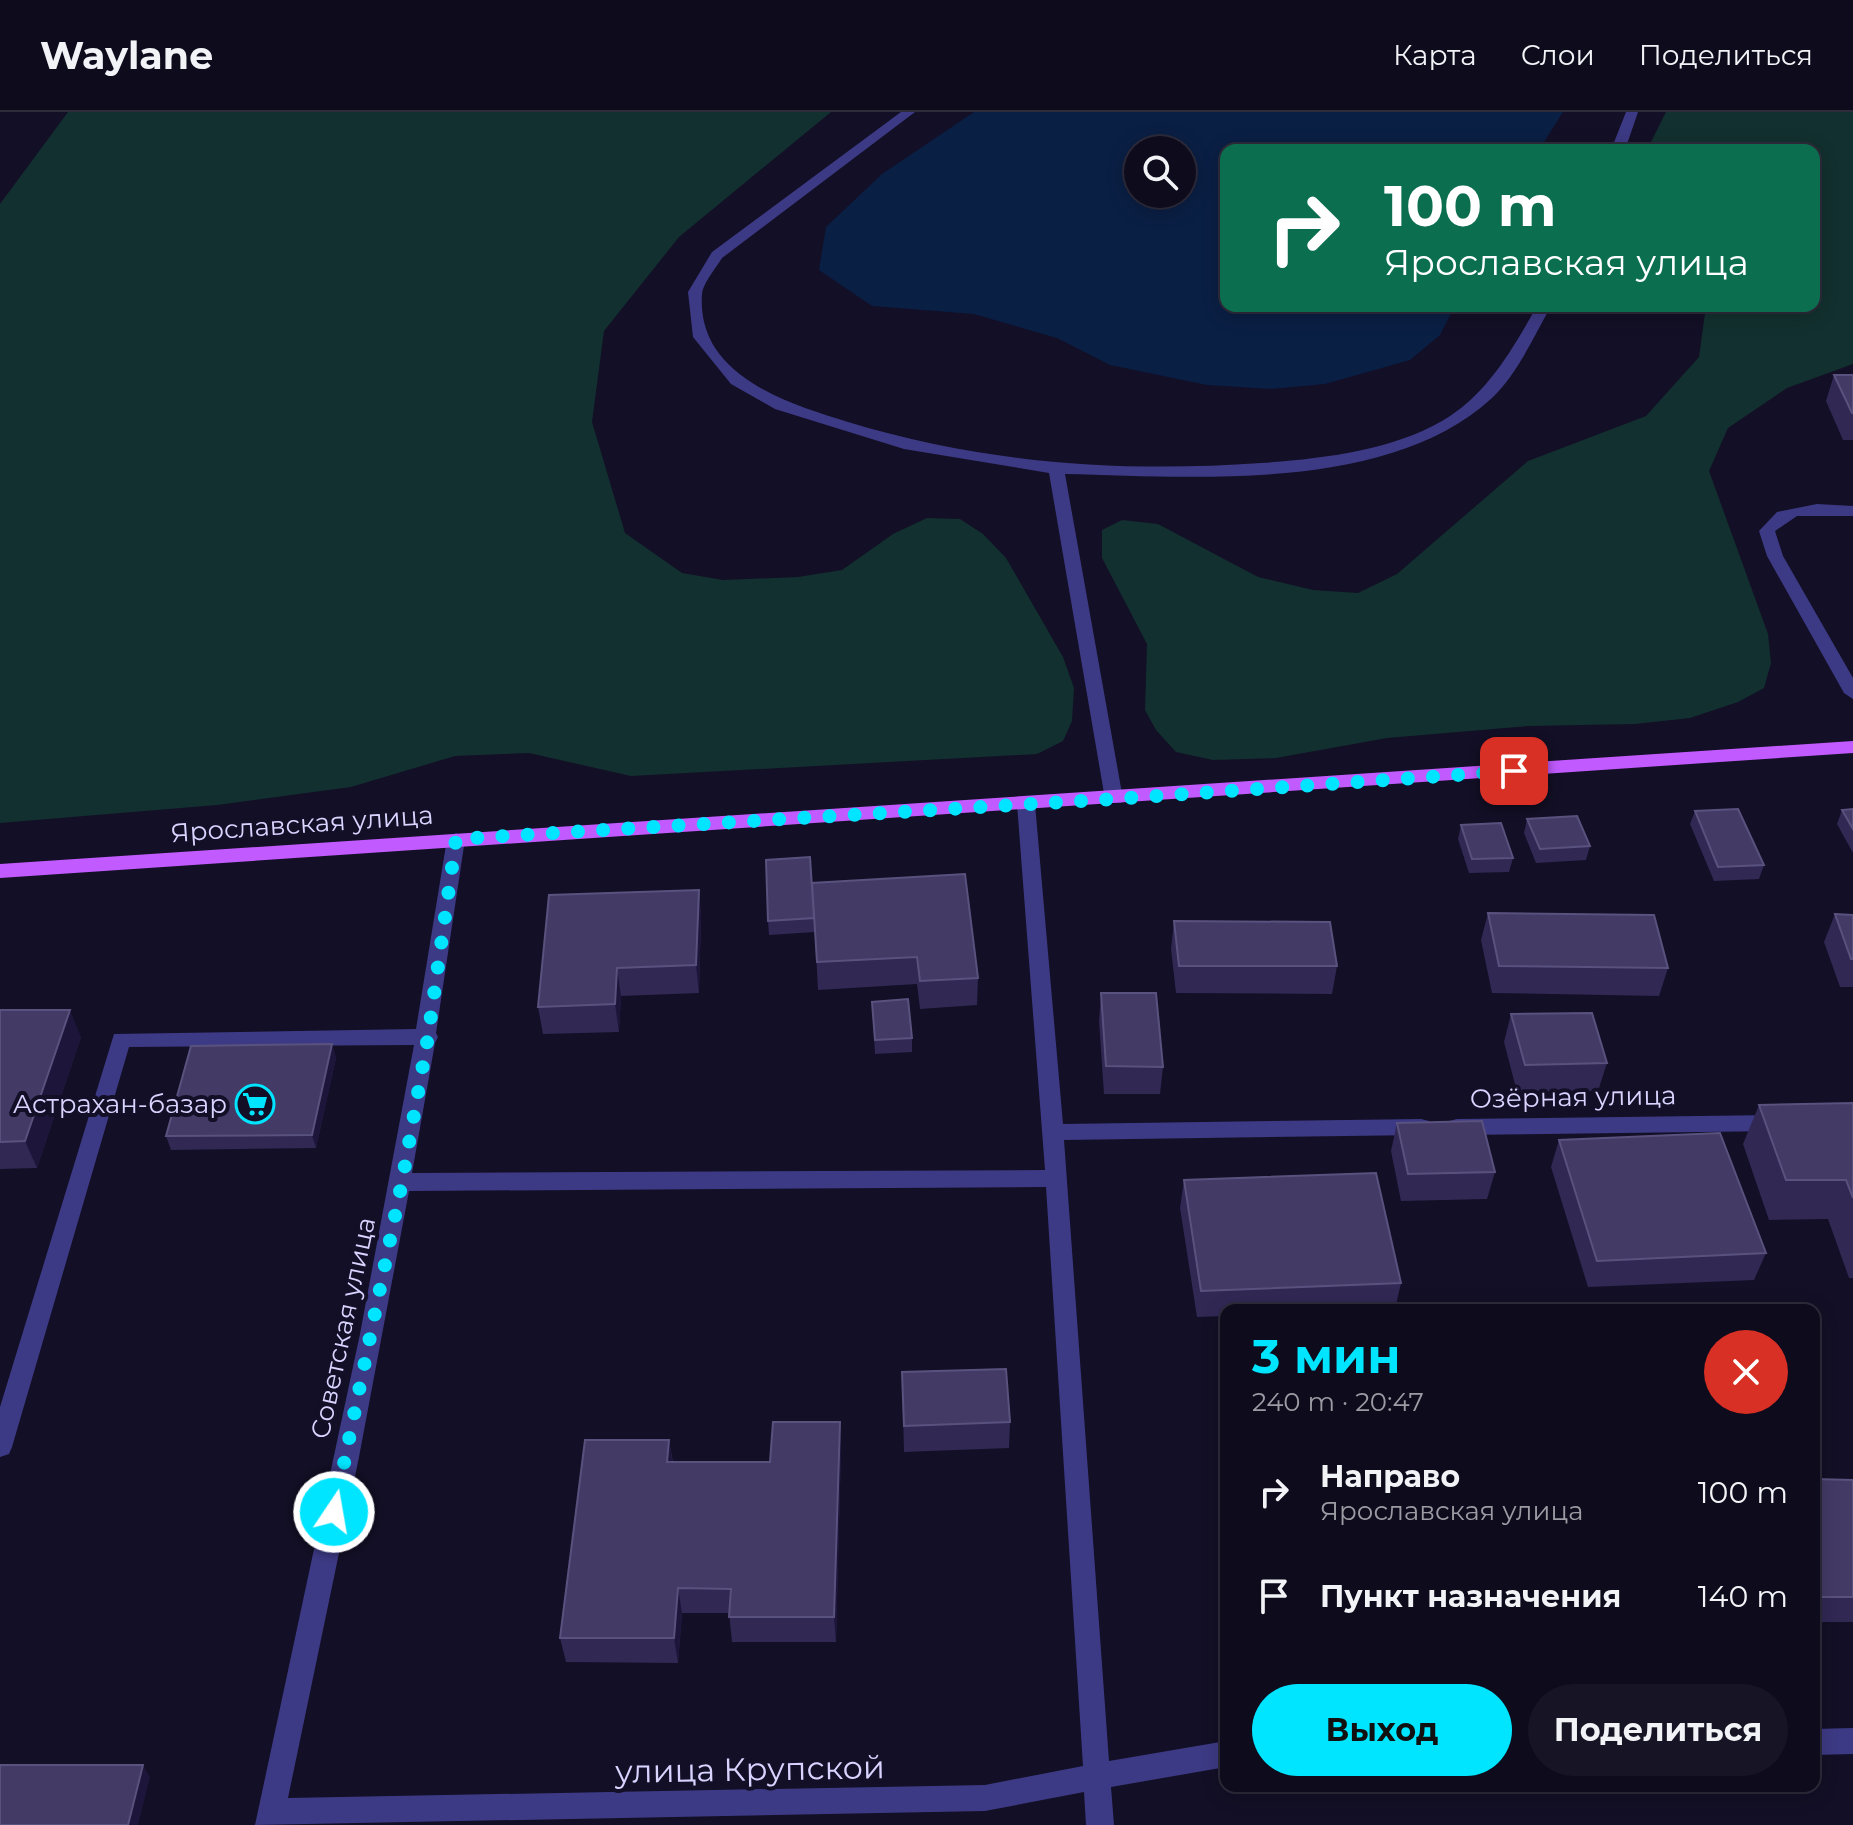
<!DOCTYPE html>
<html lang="ru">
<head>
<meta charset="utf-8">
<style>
  :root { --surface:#0e0b1c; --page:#171425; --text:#f1f3f6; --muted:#9b9ba3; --line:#2e2b3b; --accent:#00e5ff }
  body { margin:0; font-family:Montserrat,sans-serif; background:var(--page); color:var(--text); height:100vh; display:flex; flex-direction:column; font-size:30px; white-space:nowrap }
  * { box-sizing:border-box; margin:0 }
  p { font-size:26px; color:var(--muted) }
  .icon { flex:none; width:44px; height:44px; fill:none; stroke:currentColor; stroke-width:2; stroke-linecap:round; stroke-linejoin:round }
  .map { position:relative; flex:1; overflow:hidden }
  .panel { position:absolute; left:1220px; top:1192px; width:600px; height:488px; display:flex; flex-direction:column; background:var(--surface); border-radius:16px; box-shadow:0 4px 20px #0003,0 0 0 2px var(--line) }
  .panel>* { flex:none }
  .guide { position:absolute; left:1220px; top:32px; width:600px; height:168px; border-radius:16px; box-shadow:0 4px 20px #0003,0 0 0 2px var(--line); background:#0b6e4f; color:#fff; overflow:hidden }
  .fabs { position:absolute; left:1124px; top:24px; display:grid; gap:16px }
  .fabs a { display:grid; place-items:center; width:72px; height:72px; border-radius:50%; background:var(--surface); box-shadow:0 4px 20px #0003,0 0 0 2px var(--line); font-size:40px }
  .pin { position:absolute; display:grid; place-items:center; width:68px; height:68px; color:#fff; margin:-34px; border-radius:16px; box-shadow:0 4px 12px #0006 }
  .me { position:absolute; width:88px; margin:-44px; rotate:12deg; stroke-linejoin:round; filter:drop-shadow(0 0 6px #0008) }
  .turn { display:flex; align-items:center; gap:28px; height:168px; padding:0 32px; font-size:36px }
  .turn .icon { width:104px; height:104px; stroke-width:2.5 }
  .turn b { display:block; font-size:56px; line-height:68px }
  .round { display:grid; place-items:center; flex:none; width:84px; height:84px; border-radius:42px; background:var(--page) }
  .head { display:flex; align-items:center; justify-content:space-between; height:136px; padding:0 32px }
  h1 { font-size:48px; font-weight:700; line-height:60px; color:var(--accent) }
  .action { display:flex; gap:16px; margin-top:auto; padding:16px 32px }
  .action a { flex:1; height:92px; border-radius:48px; background:var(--accent); color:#111; font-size:32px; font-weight:700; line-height:92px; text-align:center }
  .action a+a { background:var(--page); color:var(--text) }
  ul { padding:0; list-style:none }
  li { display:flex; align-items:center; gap:24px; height:104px; padding:0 32px }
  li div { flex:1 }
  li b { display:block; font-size:30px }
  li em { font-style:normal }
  header { display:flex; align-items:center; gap:48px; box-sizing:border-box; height:112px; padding:0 40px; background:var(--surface); border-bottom:2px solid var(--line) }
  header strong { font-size:38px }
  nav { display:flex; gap:44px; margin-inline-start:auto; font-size:28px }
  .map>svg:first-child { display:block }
  .green { fill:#12302f }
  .water { fill:#0a1f44; fill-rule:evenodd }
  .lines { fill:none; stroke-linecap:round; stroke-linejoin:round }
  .minor { fill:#3d3a85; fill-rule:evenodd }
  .major { fill:#c25bff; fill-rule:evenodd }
  .wall { fill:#312854 }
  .shaded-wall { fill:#1d163a }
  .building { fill:#433a66; stroke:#5a527e; stroke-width:2 }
  .route { stroke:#00e5ff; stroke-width:14; stroke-dasharray:0 25.2 }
  .labels { text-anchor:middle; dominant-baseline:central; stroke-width:8; stroke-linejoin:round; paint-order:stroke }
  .street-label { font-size:26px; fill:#d9d4ff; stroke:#130f26 }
  .poi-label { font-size:26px; fill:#d9d4ff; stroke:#130f26; text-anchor:end }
  .near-street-label { font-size:32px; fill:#d9d4ff; stroke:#130f26 }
</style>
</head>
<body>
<header>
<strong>Waylane</strong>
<nav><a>Карта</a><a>Слои</a><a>Поделиться</a></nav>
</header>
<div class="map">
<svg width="1853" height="1713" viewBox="0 0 1853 1713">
  <rect width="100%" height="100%" fill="#130f26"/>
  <path class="green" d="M68 0H831L679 125 604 219 592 310 625 421 682 461 723 468 798 465 842 458 893 422 927 406 960 407 983 422 1006 446 1063 545 1074 576 1072 609 1063 629 1037 642 631 664 529 641 455 644 351 675 217 693 0 711V92Z
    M1666 0H1853V252L1787 276 1728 316 1709 359 1768 522 1771 551 1764 576 1738 590 1690 606 1635 612 1528 614 1387 626 1276 646 1213 648 1176 640 1156 618 1145 598 1147 532 1102 446V418L1122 408 1158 412 1258 465 1313 478 1358 481 1397 462 1528 349 1646 304 1699 245 1706 194H1814V38H1647Z"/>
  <path class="water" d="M974 0H1563L1539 38H1226V194H1455L1440 223 1410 248 1325 272 1271 277 1207 273 1110 253 1057 226 974 202 872 194 819 158 826 115 882 62ZM1138 38H1182V82H1138Z"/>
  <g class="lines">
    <path class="minor" d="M901 0H915L722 146C716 156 703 171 702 182 696 263 786 291 848 310 983 351 1120 361 1261 351 1319 347 1391 339 1442 309 1487 283 1512 238 1537 194H1551C1534 224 1518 261 1492 286 1389 381 1195 365 1065 362L1123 687 1121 691H1107L1105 687 1049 361 904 337 775 297 731 272 693 225 688 180 712 140Z
      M1626 0H1638L1625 38H1611Z
      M1817 392 1853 394V404H1797L1775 419 1783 444 1853 566V587L1844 581 1767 444 1759 419 1777 400Z
      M1026 686 1035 692 1063 1012 1421 1007 1429 1009 1432 1015 1429 1021 1421 1023 1064 1028 1109 1649 1226 1629V1655L1111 1675 1114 1713H1086L1084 1680 985 1699 255 1713 360 1222 414 933 129 935 12 1335 9 1342 0 1345V1295L114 922 416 917 447 727 456 721 465 727 436 921 438 925 435 931 412 1061 1045 1058 1017 692ZM1046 1075 1083 1654 985 1673 288 1686 359 1345 409 1079Z
      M1777 1003 1785 1005 1788 1011 1785 1017 1777 1019 1457 1023 1449 1021 1446 1015 1449 1009 1457 1007Z
      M1853 1616V1642L1814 1643V1617Z"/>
    <path class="major" d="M1853 629V641L0 766V752Z"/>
  </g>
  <path class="wall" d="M1834 263H1853V328H1843L1826 289Z
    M1853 697V741L1837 712 1842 698Z
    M1695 699 1764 753 1759 767 1714 769 1690 712Z
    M1527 707 1590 734 1586 748 1536 751 1524 721Z
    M1461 713 1513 746 1509 760 1469 761 1458 727Z
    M699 778 701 805 699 881 621 884 619 920 543 922 538 895Z
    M813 789 978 866 977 893 920 897 917 872 818 878 815 820 769 823 768 809Z
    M1488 801 1668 856 1659 884 1492 881 1481 828Z
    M1835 802 1853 803V875H1840L1824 830Z
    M1174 809 1337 854 1332 882 1176 881 1171 837Z
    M1101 881 1163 955 1160 982H1104L1099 909Z
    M872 890 912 926V940L875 942Z
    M0 898 81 925 37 1056 0 1057Z
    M1511 902 1607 951 1598 979 1517 980 1504 930Z
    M332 932 336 946 316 1036 171 1038 166 1024Z
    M1853 991V1166H1849L1828 1107 1769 1108 1743 1032 1759 993Z
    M1397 1011 1495 1060 1487 1087 1401 1089 1391 1039Z
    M1559 1028 1766 1141 1754 1168 1588 1175 1551 1055Z
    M1184 1068 1401 1171 1395 1197 1226 1198V1204L1197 1205 1180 1096Z
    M902 1260 1010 1310 1009 1336 904 1340Z
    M840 1310 841 1336 836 1530H732L729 1501H682L678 1551 566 1550 560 1526 669 1328 673 1350H770Z
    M1814 1367 1853 1368V1510H1814Z"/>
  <path class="shaded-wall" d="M699 778 701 805 699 881 696 853Z
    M617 856 621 884 619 920 615 892Z
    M70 898 81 925 37 1056 25 1029Z
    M332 932 336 946 316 1036 312 1023Z
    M840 1310 841 1336 836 1530 834 1505Z
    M669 1328 673 1354 667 1350Z
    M678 1476 682 1501 678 1551 674 1526Z
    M143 1653 150 1665 138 1713H128Z"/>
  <path class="building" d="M1834 263H1853V301H1852Z
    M1738 697 1764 753 1718 755 1695 699Z
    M1853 697V717L1842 698Z
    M1577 704 1590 734 1540 737 1527 707Z
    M1501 711 1513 746 1472 747 1461 713Z
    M810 745 814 806 768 809 766 748Z
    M965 762 978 866 920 869 917 845 817 850 812 771Z
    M699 778 696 853 617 856 615 892 538 895 549 783Z
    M1488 801 1654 803 1668 856 1499 854Z
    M1835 802 1853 803V847H1851Z
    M1174 809 1330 810 1337 854H1179Z
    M1101 881H1156L1163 955 1106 954Z
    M908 887 912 926 875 928 872 890Z
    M0 898H70L25 1029 0 1030Z
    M1592 901 1607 951 1525 953 1511 902Z
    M332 932 312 1023 166 1024 191 934Z
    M1853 991V1086L1846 1068H1786L1759 993Z
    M1482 1009 1495 1060 1408 1062 1397 1011Z
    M1720 1021 1766 1141 1597 1149 1559 1028Z
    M1376 1061 1401 1171 1201 1179 1184 1068Z
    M1006 1257 1010 1310 904 1314 902 1260Z
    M773 1310H840L834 1505H729L731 1477 678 1476 674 1526H560L585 1328H669L667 1350H770Z
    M1814 1367 1853 1368V1485H1814Z
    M0 1653H143L128 1713H0Z"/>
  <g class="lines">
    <path class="route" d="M334 1400 402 1070 428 925 456 727 1114 687 1514 659"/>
  </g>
  <defs>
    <g id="supermarket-ring" transform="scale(2)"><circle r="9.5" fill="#130f26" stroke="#00e5ff" stroke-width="1.5"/><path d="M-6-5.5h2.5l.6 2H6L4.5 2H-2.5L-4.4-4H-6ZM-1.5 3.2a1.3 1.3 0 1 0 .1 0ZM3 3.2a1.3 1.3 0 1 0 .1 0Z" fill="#00e5ff"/></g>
  </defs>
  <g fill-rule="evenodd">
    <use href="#supermarket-ring" x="255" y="992"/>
  </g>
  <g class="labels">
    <g class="street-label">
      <text transform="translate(302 712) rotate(-4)">Ярославская улица</text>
      <text transform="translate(1573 985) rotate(-1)">Озёрная улица</text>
      <text transform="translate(343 1216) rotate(-78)">Советская улица</text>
    </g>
    <g class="poi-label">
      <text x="227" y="992">Астрахан-базар</text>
    </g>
    <g class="near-street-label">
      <text transform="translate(750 1657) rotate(-1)">улица Крупской</text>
    </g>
  </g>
</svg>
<div class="fabs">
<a><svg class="icon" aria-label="search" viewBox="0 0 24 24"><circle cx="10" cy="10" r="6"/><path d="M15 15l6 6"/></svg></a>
</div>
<div class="pin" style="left:1514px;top:659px;background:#d93025"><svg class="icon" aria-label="arrive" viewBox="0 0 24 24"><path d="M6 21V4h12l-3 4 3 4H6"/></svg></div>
<svg class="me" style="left:334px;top:1400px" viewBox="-20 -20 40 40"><circle r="17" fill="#00e5ff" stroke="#fff" stroke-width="3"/><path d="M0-11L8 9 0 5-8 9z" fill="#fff"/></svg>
<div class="guide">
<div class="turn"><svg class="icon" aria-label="right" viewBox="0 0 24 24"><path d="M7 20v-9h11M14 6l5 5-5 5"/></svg><div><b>100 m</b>Ярославская улица</div></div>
</div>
<section class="panel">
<div class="head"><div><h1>3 мин</h1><p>240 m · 20:47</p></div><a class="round" style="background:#d93025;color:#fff"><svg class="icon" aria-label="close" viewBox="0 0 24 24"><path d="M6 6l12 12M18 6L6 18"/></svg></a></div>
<ul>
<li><svg class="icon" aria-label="right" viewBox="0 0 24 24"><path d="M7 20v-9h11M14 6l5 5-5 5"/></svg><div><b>Направо</b><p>Ярославская улица</p></div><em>100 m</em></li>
<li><svg class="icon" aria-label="arrive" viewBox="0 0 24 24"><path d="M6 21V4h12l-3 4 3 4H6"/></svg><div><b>Пункт назначения</b></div><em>140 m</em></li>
</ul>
<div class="action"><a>Выход</a><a>Поделиться</a></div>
</section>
</div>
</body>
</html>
